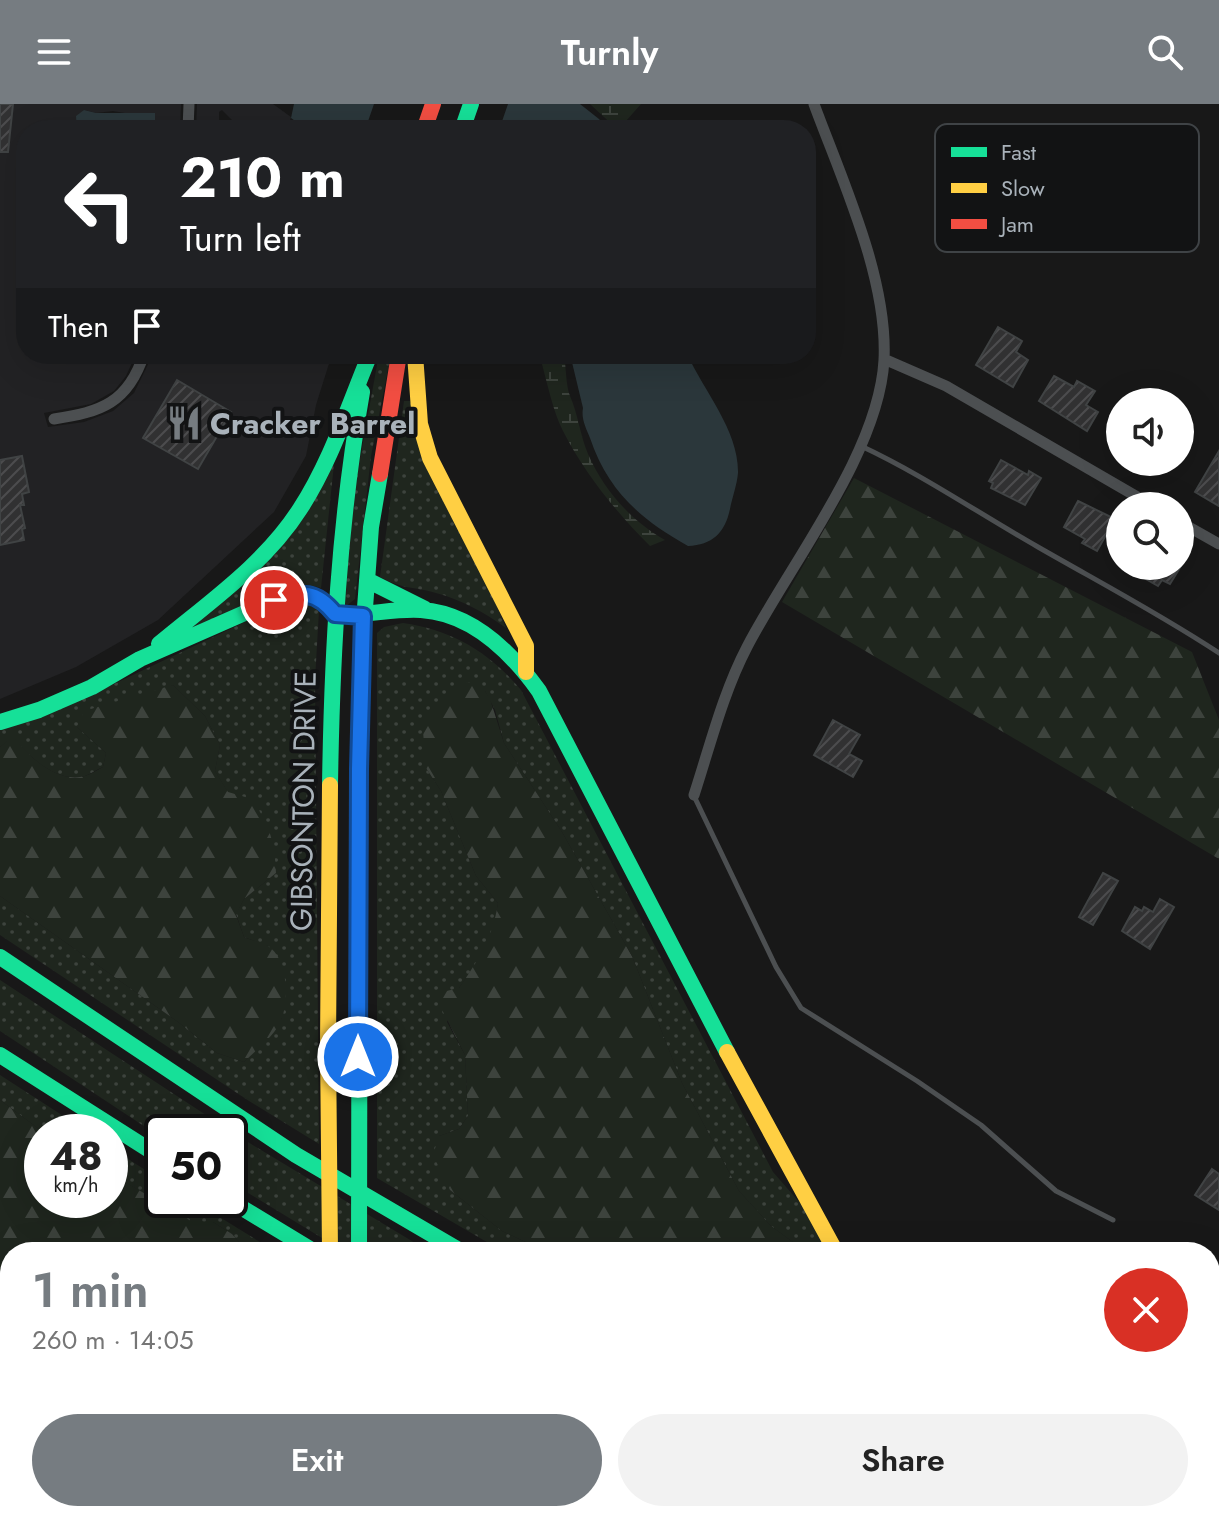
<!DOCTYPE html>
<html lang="en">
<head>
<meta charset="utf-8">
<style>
  :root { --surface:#fff; --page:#f2f2f2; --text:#222; --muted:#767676; --accent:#767c81 }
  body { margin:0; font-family:Jost,sans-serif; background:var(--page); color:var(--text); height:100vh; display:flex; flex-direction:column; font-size:30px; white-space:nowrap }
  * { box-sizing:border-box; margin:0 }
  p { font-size:26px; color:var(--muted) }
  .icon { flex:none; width:44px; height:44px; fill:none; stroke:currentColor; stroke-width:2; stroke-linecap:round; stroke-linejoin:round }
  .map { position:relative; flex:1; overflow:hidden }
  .side { position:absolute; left:0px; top:1138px; width:1220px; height:280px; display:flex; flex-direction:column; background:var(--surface); border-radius:32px 32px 0 0; box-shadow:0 8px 32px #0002 }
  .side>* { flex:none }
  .banner { position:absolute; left:16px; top:16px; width:800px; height:244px; border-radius:32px; box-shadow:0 8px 32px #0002; background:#202124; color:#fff; overflow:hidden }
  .tools { position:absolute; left:1106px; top:284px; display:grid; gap:16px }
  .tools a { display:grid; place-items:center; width:88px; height:88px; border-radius:50%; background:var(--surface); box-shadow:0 8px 32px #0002; font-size:40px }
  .speed { position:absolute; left:24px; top:1010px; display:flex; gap:16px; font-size:40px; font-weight:700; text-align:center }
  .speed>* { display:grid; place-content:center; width:104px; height:104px; border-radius:50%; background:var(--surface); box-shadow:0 8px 32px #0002; line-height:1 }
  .speed small { font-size:20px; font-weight:400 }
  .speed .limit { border:4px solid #111; border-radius:12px; background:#fff; color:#111 }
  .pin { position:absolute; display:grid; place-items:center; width:68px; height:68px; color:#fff; margin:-34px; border:4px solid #fff; border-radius:50%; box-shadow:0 2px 8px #0007 }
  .me { position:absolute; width:88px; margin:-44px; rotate:0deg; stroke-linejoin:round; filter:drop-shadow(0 0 6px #0008) }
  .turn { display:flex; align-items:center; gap:28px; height:168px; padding:0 32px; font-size:36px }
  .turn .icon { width:104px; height:104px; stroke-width:2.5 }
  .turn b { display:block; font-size:56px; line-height:68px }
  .then { display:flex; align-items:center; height:76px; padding:0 32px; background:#0003; gap:16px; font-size:30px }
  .round { display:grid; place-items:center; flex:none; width:84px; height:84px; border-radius:42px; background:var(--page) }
  .summary { display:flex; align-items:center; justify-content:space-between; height:136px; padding:0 32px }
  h1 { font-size:48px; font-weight:600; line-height:60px; color:var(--accent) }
  .cta { display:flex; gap:16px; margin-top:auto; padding:16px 32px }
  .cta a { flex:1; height:92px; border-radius:48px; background:var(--accent); color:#fff; font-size:32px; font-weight:600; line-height:92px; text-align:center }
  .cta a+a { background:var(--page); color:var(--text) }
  header { display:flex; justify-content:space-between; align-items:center; height:104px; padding:0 32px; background:var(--accent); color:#fff; font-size:36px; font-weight:600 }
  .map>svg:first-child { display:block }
  .built { fill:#222224 }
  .grass { fill:url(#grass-dots) }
  .forest { fill:url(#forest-firs) }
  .wetland { fill:url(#wetland-marsh) }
  .water { fill:#2b373b }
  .building { fill:url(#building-hatch); stroke:#404344; stroke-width:2 }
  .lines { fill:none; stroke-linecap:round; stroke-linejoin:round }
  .lane { stroke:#4c4f51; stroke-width:5 }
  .street { stroke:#4c4f51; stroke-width:11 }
  .fast { stroke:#16e098; stroke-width:16 }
  .slow { stroke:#ffcf43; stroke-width:16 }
  .jam { stroke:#f24e42; stroke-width:16 }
  .route-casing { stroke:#114b97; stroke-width:20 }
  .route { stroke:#1a73e8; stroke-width:14 }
  .labels { text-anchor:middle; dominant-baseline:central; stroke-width:8; stroke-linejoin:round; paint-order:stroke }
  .poi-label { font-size:30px; font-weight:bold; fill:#a9b2ba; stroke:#121314; text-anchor:start }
  .street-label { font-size:30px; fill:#a9b2ba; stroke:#121314 }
  .key { fill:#121314; stroke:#3f4346; stroke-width:2 }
  .key-label { font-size:22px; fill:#a9b2ba }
</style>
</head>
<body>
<header><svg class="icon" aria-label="menu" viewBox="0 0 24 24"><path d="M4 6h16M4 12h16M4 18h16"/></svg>Turnly<svg class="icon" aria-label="search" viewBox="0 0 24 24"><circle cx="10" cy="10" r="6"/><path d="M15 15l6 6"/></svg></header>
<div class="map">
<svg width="1219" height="1418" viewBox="0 0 1219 1418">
  <defs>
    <pattern id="grass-dots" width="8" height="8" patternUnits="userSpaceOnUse" patternTransform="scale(2)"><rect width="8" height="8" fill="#1f261e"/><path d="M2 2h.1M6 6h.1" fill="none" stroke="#3d433d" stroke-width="1.8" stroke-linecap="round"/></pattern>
    <pattern id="forest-firs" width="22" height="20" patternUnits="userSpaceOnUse" patternTransform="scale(2)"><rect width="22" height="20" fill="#1f261e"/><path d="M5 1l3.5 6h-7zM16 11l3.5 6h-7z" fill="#3d433d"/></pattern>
    <pattern id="wetland-marsh" width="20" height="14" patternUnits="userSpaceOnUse" patternTransform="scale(2)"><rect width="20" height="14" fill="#1f261e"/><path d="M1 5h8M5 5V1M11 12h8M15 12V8" fill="none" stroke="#3d433d"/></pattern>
    <pattern id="building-hatch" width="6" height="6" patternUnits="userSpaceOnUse" patternTransform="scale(2)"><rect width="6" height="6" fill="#313132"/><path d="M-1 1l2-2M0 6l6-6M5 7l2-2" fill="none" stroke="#4c4c4e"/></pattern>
  </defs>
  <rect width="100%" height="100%" fill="#181818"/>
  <path class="built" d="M0 0H181L180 26H155V14L113 7 96 9 84 6 78 16 77 26H26V250H136L126 272 114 287 91 300 44 309 48 323 84 318 113 307 134 289 153 250H332L316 301 306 352 274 408 158 516 76 563 0 595Z
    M197 0H273L291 13 288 26H242L222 6 219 8V26H196Z"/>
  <path class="grass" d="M379 250H391L371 352 355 495 346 502 344 501 353 394Z
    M404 297H410L506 524C484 508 462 496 436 489 412 482 405 486 380 473Z
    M334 360 321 484 314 482 188 529Z
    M306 498 319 506 315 576 319 1040 249 997 0 831V792L178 918 217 949 244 958 269 933 282 914 268 842 244 833 236 810 244 795 276 769 215 667 220 641 205 612 173 581 77 623 106 649 103 663C97 665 91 670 85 672 57 680 28 652 13 633L0 643V626L78 597 281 501Z
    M403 519C453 526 490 549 521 586L773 1068 820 1122 834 1148H800L801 1144 771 1122 739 1087 682 979 632 852 562 728 504 639 495 606 485 587 426 664 441 687 476 772 498 799 494 823 480 854 459 884 447 918 465 951 468 1012 459 1025 439 1032 450 1086 502 1127 547 1148H504L377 1074V529L384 523Z
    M0 876 238 1032 430 1148H345L230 1078V1028H162V1034L0 927Z
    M0 971 88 1028H43L0 996Z
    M110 1043 162 1077V1096H192L276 1148H248L232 1130 213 1118H191L110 1069Z
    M0 1207 10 1228V1281L0 1261Z
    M266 1408H318V1418H267Z
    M380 1408H446L443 1418H380Z
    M650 1408H740L759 1418H671Z
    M819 1408H915L935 1418H838Z"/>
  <path class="forest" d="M854 374 1192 548 1219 616V755L782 498Z
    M468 578 485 587 490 595 504 639 562 728 632 852 682 979 739 1087 771 1122 801 1144 800 1148H547L502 1127 450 1086 433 1051 439 1032 459 1025 468 1012 465 951 434 890 459 884C478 857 493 833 498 799L476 772 441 687 426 664 423 627 426 617 459 579Z
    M173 581 205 612 220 641 215 667 228 688 252 695C269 721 275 737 276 769L244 795 236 811 244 833C252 837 262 837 268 842 288 855 289 894 282 914 276 931 257 945 244 958L217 949 178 918 0 792V643L13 632C28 652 57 680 85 672 91 670 97 666 103 663L106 649 77 623 84 607Z
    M0 996 43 1028 42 1096H110V1069L191 1117 213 1118 232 1130 248 1148H10V1228L0 1207Z
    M102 1408H266L267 1418H107Z
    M446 1408H650L671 1418H443Z"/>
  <path class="wetland" d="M590 0H641L618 26Z
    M542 250H564C566 262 566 283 570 292 578 310 580 331 588 350 603 385 631 417 665 436L650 442C616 408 585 370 563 327 553 307 548 282 542 260Z"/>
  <path class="water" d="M294 0H374L365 26H308L291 14Z
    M508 0H580L599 15 608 26H499Z
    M84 6 96 9H155V26H77L76 12Z
    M570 250H687C704 287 739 327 738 369 737 381 732 394 730 405 725 429 712 441 688 442 640 415 608 387 590 334 586 324 581 315 583 304Z"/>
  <path class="building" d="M0 0H13L8 48H0Z
    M998 223 1022 237 1016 248 1028 256 1013 283 976 261Z
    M1054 272 1074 283 1077 277 1095 287 1086 301 1098 308 1087 327 1039 297Z
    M177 276 231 308 198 365 143 334Z
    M1219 347V402L1195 388Z
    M22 352 29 388 22 390 24 401H20L25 424 22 425 24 436 0 441V356Z
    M1001 356 1028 371 1029 367 1041 374 1025 401 991 384 993 379 989 377Z
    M1078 397 1115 415 1097 447 1082 439 1085 435 1064 423Z
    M1123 462H1181L1170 480 1162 476 1158 482Z
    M833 616 860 631 849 650 862 657 853 673 814 651Z
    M1103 769 1118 777 1093 821 1079 813Z
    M1160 795 1174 803 1150 845 1122 827 1135 803 1142 807 1144 803 1153 808Z
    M1212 1065 1219 1070V1106L1195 1091Z"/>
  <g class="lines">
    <path class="lane" d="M861 342C923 371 978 409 1038 443 1099 478 1160 510 1219 549
      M694 692 776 863 801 904 917 977 981 1021 1056 1087 1113 1116"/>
    <path class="street" d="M188 26 189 0
      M884 255 946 282 1153 402
      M54 315C101 308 128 299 144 250
      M1180 418 1219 440
      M694 691C710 642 723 589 747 543 790 460 879 349 884 256 888 174 842 76 814 0"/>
    <path class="fast" d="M462 26 471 0
      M367 476 425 505
      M159 540C208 499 265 460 300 405 330 359 347 306 368 255
      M0 618 39 606 92 583 140 555 274 496 309 490 326 499 335 510C364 513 392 504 421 506 472 509 511 548 539 587L727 948
      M330 681C332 549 339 418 362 288
      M0 853 296 1051 462 1148
      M0 951 162 1054
      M229 1096 315 1148
      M359 1148 360 571 371 423 380 370
      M0 1275 10 1295
      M67 1408 72 1418
      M362 1408V1418
      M952 1408 972 1418
      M1032 1408 1043 1418"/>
    <path class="slow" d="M415 250 420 320 430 354 526 542V568
      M727 948 836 1148
      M330 1148 328 942 330 681
      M781 1408 801 1418"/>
    <path class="jam" d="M424 26 433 0
      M380 370 399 250
      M334 1408V1418"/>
  </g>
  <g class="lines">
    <g class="route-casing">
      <path id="route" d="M274 496C302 489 315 485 335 510L363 512 359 665 358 953"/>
    </g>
    <use href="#route" class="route"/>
  </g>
  <defs>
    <g id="restaurant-bare" transform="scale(2.76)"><path d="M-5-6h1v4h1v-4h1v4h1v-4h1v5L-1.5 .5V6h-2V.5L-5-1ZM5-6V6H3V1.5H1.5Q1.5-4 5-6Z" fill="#767c81" stroke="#121314" stroke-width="2.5" paint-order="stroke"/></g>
  </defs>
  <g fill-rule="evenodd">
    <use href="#restaurant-bare" x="184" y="319"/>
  </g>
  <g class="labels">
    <g class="poi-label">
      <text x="210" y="319">Cracker Barrel</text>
    </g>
    <g class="street-label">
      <text transform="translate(303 697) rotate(-89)">GIBSONTON DRIVE</text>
    </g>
  </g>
  <rect x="935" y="20" width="264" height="128" rx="12" class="key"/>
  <rect x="951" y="43" width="36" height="10" fill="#16e098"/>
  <rect x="951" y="79" width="36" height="10" fill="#ffcf43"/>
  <rect x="951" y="115" width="36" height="10" fill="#f24e42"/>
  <g class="key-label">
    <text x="1001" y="56">Fast</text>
    <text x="1001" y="92">Slow</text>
    <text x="1001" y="128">Jam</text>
  </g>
</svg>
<div class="tools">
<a><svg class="icon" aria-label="sound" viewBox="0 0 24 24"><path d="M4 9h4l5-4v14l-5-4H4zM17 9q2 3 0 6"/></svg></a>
<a><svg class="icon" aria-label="search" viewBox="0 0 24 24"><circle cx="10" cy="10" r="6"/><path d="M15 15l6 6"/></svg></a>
</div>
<div class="speed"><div>48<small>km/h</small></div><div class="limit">50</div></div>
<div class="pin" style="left:274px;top:496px;background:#d93025"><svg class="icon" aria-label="arrive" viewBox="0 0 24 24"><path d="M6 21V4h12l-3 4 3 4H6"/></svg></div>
<svg class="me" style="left:358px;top:953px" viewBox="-20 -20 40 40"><circle r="17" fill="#1a73e8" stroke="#fff" stroke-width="3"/><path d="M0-11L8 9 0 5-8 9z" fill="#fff"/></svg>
<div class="banner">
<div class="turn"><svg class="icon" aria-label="left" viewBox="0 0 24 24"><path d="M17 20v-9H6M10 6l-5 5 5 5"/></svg><div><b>210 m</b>Turn left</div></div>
<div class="then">Then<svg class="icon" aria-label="arrive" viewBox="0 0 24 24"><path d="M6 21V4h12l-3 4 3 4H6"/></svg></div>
</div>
<section class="side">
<div class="summary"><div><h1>1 min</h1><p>260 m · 14:05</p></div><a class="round" style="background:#d93025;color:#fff"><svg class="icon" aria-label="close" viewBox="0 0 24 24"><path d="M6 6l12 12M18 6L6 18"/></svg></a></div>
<div class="cta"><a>Exit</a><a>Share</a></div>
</section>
</div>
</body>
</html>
